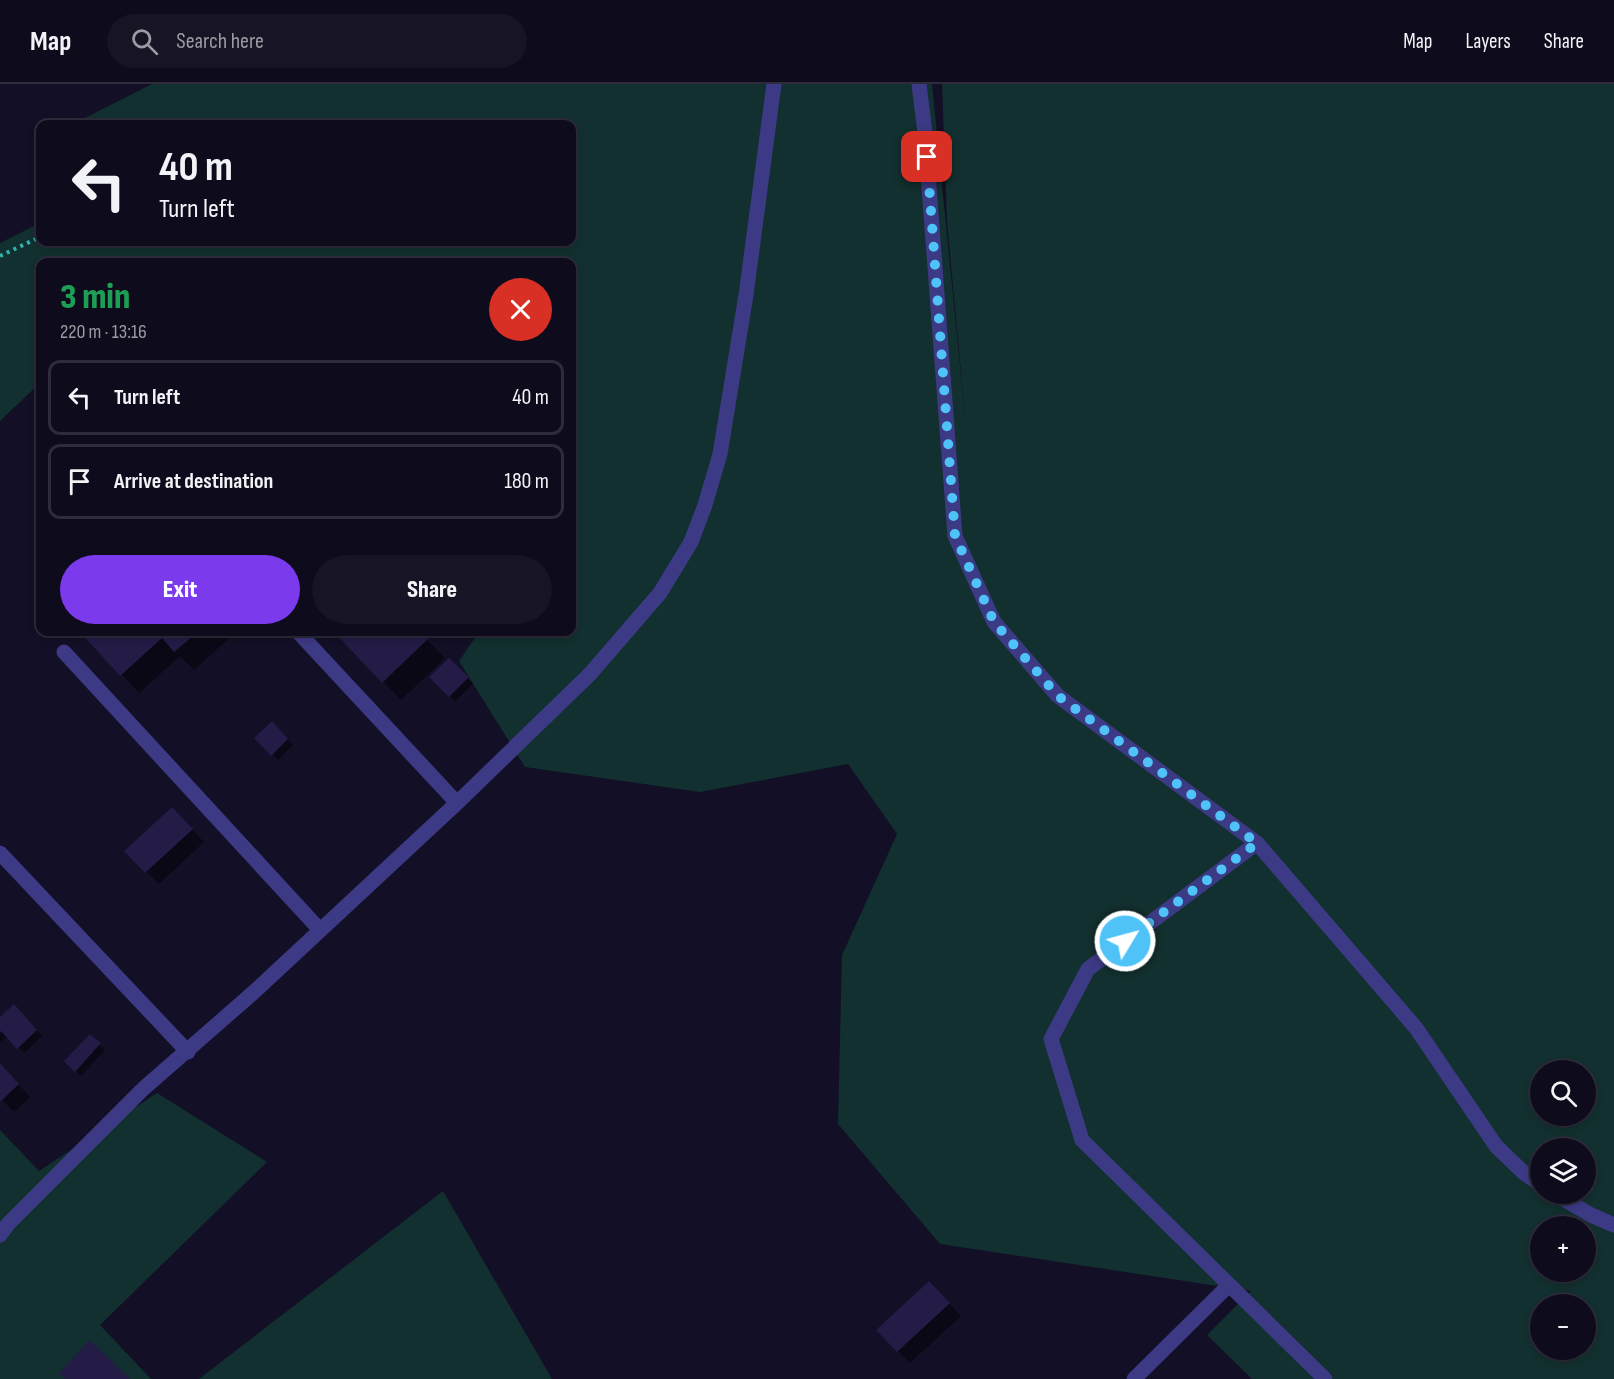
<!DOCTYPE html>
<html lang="en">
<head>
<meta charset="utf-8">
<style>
  :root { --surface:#0e0b1c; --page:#171425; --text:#f1f3f6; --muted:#9b9ba3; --line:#2e2b3b; --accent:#7c3aed }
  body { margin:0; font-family:"Sofia Sans Condensed",sans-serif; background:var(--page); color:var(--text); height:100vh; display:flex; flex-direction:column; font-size:22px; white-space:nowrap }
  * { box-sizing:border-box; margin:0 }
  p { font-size:20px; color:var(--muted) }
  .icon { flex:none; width:33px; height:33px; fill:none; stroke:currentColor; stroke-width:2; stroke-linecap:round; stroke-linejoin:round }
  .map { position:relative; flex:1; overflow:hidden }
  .panel { position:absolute; left:36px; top:174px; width:540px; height:378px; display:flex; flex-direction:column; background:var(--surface); border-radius:12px; box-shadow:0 3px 9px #0003,0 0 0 2px var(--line) }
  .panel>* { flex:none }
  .hud { position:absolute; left:36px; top:36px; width:540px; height:126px; border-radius:12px; box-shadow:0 3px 9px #0003,0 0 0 2px var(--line); background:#0e0b1c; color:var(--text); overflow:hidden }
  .tools { position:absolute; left:1530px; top:976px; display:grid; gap:12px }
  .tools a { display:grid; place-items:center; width:66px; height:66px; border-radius:50%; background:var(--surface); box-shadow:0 3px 9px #0003,0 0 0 2px var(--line); font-size:30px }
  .pin { position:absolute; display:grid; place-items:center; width:51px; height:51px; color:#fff; margin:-26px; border-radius:12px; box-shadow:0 3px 9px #0006 }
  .me { position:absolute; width:66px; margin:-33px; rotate:53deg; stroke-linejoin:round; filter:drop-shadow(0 0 4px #0008) }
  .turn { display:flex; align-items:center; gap:21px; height:126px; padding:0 24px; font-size:27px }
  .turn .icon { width:78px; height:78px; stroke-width:2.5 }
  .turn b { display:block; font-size:42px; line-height:51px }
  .round { display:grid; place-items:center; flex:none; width:63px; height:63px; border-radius:32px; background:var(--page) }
  .headline { display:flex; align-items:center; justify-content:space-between; height:102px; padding:0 24px }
  h1 { font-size:36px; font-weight:800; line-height:45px; color:#1e9e55 }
  .cta { display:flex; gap:12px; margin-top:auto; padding:12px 24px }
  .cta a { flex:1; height:69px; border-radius:36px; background:var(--accent); color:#fff; font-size:24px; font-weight:800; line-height:69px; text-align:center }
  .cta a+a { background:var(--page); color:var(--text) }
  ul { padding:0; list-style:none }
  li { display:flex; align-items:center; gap:18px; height:75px; margin:0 12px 9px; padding:0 12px; border:3px solid var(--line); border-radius:12px }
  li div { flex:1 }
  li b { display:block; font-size:22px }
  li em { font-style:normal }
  header { display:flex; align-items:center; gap:36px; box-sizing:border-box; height:84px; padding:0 30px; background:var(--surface); border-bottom:2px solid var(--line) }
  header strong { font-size:28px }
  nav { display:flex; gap:33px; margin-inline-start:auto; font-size:21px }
  .search { width:420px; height:54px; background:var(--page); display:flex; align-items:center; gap:15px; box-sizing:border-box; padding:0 21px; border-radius:33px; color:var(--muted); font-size:22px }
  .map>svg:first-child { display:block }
  .green { fill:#12302f; fill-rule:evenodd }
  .shadow { fill:#0007 }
  .building { fill:#241b47 }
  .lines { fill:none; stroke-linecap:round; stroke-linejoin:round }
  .path { stroke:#2fb8b0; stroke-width:4; stroke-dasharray:3 4.5; stroke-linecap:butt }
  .minor { stroke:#3d3a85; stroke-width:15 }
  .route { stroke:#4fc3f7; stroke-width:10; stroke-dasharray:0 18 }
</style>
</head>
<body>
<header>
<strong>Map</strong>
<div class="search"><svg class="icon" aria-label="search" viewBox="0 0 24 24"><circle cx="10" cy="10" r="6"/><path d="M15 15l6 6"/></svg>Search here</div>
<nav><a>Map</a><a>Layers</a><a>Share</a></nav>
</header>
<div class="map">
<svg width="1614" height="1295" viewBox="0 0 1614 1295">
  <rect width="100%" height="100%" fill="#130f26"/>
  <path class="green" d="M152 0H932L967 352 947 138 942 0H1614V1295H1252L1207 1251 1251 1207 940 1160 838 1040 842 871 897 750 848 680 700 708 525 683 459 577 479 548H572V178H40V299L0 337V159L40 139V158H572V40H73ZM1540 987H1586V1032H1540ZM1540 1065H1586V1110H1540ZM1540 1143H1586V1188H1540ZM1540 1221H1586V1266H1540Z
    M157 1009 267 1078 100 1241 151 1295H0V1046L39 1087Z
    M443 1107 552 1295H199Z"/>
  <path class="shadow" d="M82 548H236L194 586 180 572 139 609Z
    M336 548H419L445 574 401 616Z
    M449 576 473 600 455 617 431 593Z
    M272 639 293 661 278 676 256 654Z
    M184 737 204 758 159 800 126 767Z
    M20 928 42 952 24 969 8 952 0 958V935Z
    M90 952 105 966 81 992 66 977Z
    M0 981 30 1013 14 1028 0 1014Z
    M941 1211 961 1232 910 1279 898 1267Z"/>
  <path class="building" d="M80 548H198L174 568 162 554 120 592Z
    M334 548H420L428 555 382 599Z
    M449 574 469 593 449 613 429 593Z
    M272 637 288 655 271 672 254 654Z
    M172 723 193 745 145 789 124 767Z
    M14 920 37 946 17 965 1 947 0 949V933Z
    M90 950 101 959 75 988 64 977Z
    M0 979 19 1000 0 1018Z
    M929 1197 950 1219 897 1268 876 1246Z
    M90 1256 129 1294 128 1295H65L59 1289Z"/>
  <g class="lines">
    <path class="path" d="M0 172 40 153"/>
    <path class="minor" d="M919 0 925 49 955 452 994 538 1058 612 1257 759 1416 944 1496 1062 1524 1089 1540 1100
      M298 548 457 719
      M64 568 320 846
      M1257 759 1088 885 1051 955 1082 1056 1325 1295
      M0 769 188 968
      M1555 1110 1591 1131 1614 1141
      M0 1151 8 1140 143 1005 254 908 457 719 590 590 660 509 691 458 705 421 720 370 746 211 774 0
      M1134 1295 1229 1201"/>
  </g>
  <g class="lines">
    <path class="route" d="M927 73 955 452 994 538 1058 612 1257 759 1125 857"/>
  </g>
</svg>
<div class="tools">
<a><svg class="icon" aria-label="search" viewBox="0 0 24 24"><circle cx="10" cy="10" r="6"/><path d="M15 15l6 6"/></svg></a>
<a><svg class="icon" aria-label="layers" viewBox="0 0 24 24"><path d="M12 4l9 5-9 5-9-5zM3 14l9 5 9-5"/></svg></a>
<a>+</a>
<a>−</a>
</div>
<div class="pin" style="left:927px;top:73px;background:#d93025"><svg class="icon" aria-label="arrive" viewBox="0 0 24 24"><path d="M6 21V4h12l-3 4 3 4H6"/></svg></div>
<svg class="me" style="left:1125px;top:857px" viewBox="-20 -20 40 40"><circle r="17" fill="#4fc3f7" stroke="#fff" stroke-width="3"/><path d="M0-11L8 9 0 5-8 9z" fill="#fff"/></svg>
<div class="hud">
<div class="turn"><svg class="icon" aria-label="left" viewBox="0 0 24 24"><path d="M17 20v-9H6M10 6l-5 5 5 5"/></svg><div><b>40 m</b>Turn left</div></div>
</div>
<section class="panel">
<div class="headline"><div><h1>3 min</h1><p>220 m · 13:16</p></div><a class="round" style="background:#d93025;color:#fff"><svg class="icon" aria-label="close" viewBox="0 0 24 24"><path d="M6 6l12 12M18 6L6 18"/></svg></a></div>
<ul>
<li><svg class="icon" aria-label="left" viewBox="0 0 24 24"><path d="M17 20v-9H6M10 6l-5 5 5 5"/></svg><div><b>Turn left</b></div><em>40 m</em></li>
<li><svg class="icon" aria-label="arrive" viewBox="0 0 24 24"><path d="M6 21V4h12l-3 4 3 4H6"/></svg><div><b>Arrive at destination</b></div><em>180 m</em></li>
</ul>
<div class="cta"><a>Exit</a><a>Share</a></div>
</section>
</div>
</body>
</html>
